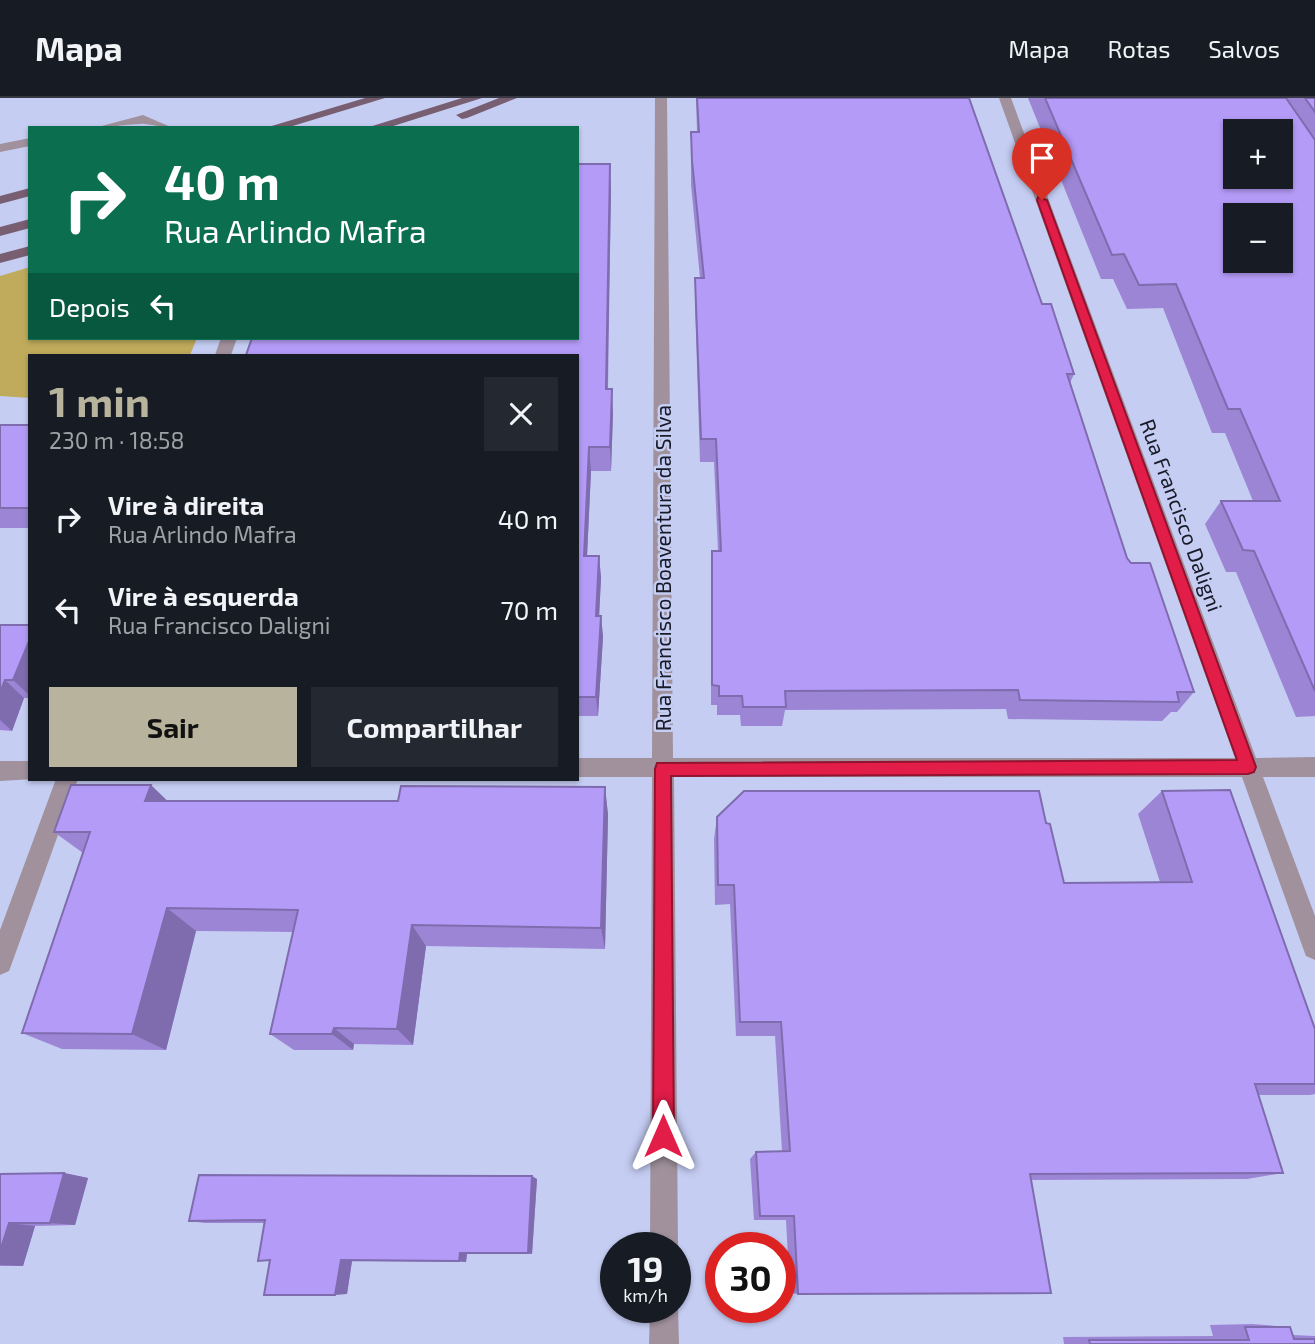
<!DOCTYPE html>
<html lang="pt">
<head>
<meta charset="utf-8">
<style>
  :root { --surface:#171b24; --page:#242831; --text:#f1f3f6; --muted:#9ea1a6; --line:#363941; --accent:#b7b39d }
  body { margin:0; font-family:"Exo 2",sans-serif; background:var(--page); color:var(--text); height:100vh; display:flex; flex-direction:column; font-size:26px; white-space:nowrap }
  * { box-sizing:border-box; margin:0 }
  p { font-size:23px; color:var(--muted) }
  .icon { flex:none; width:38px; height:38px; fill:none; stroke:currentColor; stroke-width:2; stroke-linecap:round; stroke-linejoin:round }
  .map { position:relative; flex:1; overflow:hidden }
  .panel { position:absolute; left:28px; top:256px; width:551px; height:427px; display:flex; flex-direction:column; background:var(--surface); border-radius:0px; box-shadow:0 2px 5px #0004 }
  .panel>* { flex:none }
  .banner { position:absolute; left:28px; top:28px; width:551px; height:214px; border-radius:0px; box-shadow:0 2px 5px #0004; background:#0b6e4f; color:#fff; overflow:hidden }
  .fabs { position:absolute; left:1223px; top:21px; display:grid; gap:14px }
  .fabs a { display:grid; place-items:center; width:70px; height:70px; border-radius:0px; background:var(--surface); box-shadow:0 2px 5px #0004; font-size:35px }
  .speed { position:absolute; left:600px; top:1134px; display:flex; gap:14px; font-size:35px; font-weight:700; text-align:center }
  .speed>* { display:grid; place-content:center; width:91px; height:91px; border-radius:50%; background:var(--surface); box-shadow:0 2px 5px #0004; line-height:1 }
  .speed small { font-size:18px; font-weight:400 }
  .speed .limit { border:10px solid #d22; background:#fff; color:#111 }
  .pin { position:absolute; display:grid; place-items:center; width:60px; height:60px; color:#fff; margin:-72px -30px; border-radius:50% 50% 50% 0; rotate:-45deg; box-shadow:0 0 7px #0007 }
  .pin .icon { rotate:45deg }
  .me { position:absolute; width:77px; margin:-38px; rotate:0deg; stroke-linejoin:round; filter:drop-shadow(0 0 5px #0008) }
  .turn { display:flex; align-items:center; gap:24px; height:147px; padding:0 21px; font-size:32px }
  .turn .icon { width:91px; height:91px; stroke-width:2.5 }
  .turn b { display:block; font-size:49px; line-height:60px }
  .then { display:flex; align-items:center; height:66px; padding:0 21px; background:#0003; gap:14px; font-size:26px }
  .round { display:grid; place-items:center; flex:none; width:74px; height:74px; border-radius:0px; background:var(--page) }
  .head { display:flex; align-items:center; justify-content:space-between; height:119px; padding:0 21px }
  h1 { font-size:42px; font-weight:700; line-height:52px; color:var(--accent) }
  .button { display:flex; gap:14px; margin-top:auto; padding:14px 21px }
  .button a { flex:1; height:80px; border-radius:0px; background:var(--accent); color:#111; font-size:28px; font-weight:700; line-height:80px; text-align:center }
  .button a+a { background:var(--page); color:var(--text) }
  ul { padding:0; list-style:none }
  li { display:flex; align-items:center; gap:21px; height:91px; padding:0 21px }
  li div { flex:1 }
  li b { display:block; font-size:26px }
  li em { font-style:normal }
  header { display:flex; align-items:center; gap:42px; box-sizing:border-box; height:98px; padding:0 35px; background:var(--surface); border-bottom:2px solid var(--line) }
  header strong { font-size:33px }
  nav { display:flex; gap:38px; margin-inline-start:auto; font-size:24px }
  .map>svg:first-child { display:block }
  .green { fill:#bfab5b }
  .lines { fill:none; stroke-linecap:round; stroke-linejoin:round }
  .lane { fill:#a0919c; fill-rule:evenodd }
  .street { fill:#a0919c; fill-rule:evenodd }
  .primary { fill:#785e71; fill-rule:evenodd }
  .wall { fill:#9c85d5 }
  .shaded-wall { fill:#7f6cae }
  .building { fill:#b59bf8; stroke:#7f6cae; stroke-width:2; fill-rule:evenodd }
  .route { fill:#e11d48; stroke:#92132f; stroke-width:2 }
  .labels { text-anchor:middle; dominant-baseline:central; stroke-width:5; stroke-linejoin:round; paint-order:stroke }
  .street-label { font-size:21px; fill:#181a27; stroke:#c5cdf3 }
</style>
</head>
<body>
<header>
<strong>Mapa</strong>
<nav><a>Mapa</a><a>Rotas</a><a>Salvos</a></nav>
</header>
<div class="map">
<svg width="1315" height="1246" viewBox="0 0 1315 1246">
  <rect width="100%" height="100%" fill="#c5cdf3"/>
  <path class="green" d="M30 169V240H197L190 257H30V300L0 298V178Z"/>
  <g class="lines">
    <path class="lane" d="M143 17 173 30C162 30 147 25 140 26 124 26 109 30 94 30Z
      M30 40V48L0 54V46Z"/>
    <path class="street" d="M655 0H667L673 660H1235L999 0H1011L1256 660 1315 659V679H1263L1315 818V862L1306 858 1303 850 1242 679H674L678 1150 676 1156V1150H650L652 679H578V660H652Z
      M221 240H237L231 257H215Z
      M0 663H30V681H35L0 683Z
      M56 681H78L12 865 9 873 0 877V832Z
      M676 1202 678 1209 679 1246H649L650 1209H676Z"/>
    <path class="primary" d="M365 0H385L286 30H265Z
      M462 0H482L387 30H366Z
      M499 0H517L467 20 462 21 456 17Z
      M30 90V98L0 106V98Z
      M30 121V130L0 138V129Z
      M30 148V157L0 165V156Z"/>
  </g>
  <path class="wall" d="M696 0H969L1042 206 1074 276 1070 285 1127 460 1194 594 1177 614H1171L1162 623 1008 621 1006 611 785 612 782 628H741L740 617H717V607H711V475L712 453H718L714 364H700L695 204V180H700L691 87V34H697Z
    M1028 0H1315V618L1296 619 1236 474H1226L1205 426 1221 403H1253L1225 335H1212L1163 210 1127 211 1113 181H1101Z
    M611 91 608 291 613 315 611 373H591L587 458H599L601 480 599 518H601L603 539 598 618H578V257Z
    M0 327H30V430H0Z
    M0 527H30V600H24L12 633 0 632Z
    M605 689 608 717 605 851 426 848 413 947 354 946 353 952H294L270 936 293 834 196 833 166 952 62 951 22 935 83 755 54 734 168 703H398Z
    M1162 693 1315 931V996L1310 997H1258L1283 1075 1247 1081 1031 1082 798 1196 790 1195 786 1122H754L750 1061 756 1054 782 1053 775 938H736L730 806 715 807 714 741 717 719 1064 785 1160 784 1138 716Z
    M64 1075 88 1080 75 1127 35 1128 23 1168H0V1076Z
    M537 1081 532 1156H467L466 1164 352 1163 347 1196 270 1163H258L265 1125H205L189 1123Z
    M1252 1226 1290 1229 1293 1237 1315 1238V1246H1064L1063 1239 1213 1238 1210 1227Z"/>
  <path class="shaded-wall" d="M610 66 611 91 607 315 606 291Z
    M612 291 613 315 611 373 610 349Z
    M589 349 591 373 586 480 584 458Z
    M599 458 601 480 598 540 596 518Z
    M601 518 603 539 598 618 596 599Z
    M30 541V598L13 582Z
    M5 582 24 600 12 633 0 622V594Z
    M151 687 179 714 145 703Z
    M605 689 608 717 605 851 601 830Z
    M167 810 196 833 166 952 132 936Z
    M412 827 426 848 413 947 397 931Z
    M334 930 354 946 353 952 332 936Z
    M64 1075 88 1080 75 1127 50 1125Z
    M532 1078 537 1081 532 1156 528 1155Z
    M9 1125 35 1128 23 1168 0 1167V1153Z
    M460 1155 467 1156 466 1164 459 1163Z
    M341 1162 352 1163 347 1196 335 1197Z"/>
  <path class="building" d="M697 0H969L1042 206H1051L1074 276H1067L1127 460 1131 465H1150L1194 594H1177L1179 604 1020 602 1018 592 785 593 786 609H743L742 598H719V588L712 587V453H721L716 341H701L695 180H704L692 63 691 34H699Z
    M1045 0H1286L1315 42V593L1254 453 1243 452 1221 403H1280L1240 311H1228L1176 186 1139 187 1124 156 1112 157ZM1236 33H1281V79H1236ZM1236 117H1281V163H1236Z
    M1305 0H1315V14Z
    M578 66H610L606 291H612L610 349H589L584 458H599L596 518H601L596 599H578V257H246L252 240H578Z
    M0 327H30V410H0Z
    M0 527H30V541L13 582H5L0 594Z
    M71 687H151L145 703H398L401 688 605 689 601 830 412 827 397 931 334 930 332 936H270L298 812 167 810 132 936 22 935 90 734H54Z
    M1230 692 1315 931V986H1255L1283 1075 1030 1076 1051 1195 798 1196 794 1118H760L756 1054 790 1053 781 924H740L734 787H718L717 719 744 693H1039L1046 725 1050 726 1064 785 1192 784 1162 693Z
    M64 1075 50 1125H9L0 1153V1076Z
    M199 1077 532 1078 528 1155H460L459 1163 341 1162 335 1197H264L270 1162 258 1163 265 1122 189 1123Z
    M1245 1229H1290L1294 1241H1315V1246H1090L1089 1242H1249Z"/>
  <path class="route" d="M1038 99 1047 102 1256 669 1254 674 1248 676 671 678 674 1038 671 1045 663 1048 656 1045 653 1038 655 671 657 665 1237 662 1037 102Z"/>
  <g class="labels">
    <g class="street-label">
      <text transform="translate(1182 417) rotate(70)">Rua Francisco Daligni</text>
      <text transform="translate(662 470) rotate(-90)">Rua Francisco Boaventura da Silva</text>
    </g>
  </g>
</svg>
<div class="fabs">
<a>+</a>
<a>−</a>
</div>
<div class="speed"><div>19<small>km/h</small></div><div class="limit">30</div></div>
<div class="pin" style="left:1042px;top:102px;background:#d93025"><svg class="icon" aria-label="arrive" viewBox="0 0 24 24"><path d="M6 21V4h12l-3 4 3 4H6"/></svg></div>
<svg class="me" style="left:663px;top:1038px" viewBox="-20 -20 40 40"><path d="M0-17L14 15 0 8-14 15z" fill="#e11d48" stroke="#fff" stroke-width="4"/></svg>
<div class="banner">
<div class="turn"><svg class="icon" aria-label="right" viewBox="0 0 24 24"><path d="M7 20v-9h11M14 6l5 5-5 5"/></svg><div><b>40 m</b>Rua Arlindo Mafra</div></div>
<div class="then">Depois<svg class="icon" aria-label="left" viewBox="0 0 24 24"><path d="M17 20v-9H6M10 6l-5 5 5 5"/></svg></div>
</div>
<section class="panel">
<div class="head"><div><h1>1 min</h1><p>230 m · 18:58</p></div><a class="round"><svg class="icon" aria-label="close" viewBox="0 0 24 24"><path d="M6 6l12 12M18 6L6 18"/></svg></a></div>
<ul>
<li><svg class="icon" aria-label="right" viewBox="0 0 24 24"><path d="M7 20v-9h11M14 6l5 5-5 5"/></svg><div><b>Vire à direita</b><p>Rua Arlindo Mafra</p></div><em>40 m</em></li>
<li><svg class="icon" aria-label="left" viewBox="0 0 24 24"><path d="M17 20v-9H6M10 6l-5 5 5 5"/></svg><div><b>Vire à esquerda</b><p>Rua Francisco Daligni</p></div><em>70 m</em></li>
</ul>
<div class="button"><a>Sair</a><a>Compartilhar</a></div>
</section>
</div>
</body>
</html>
